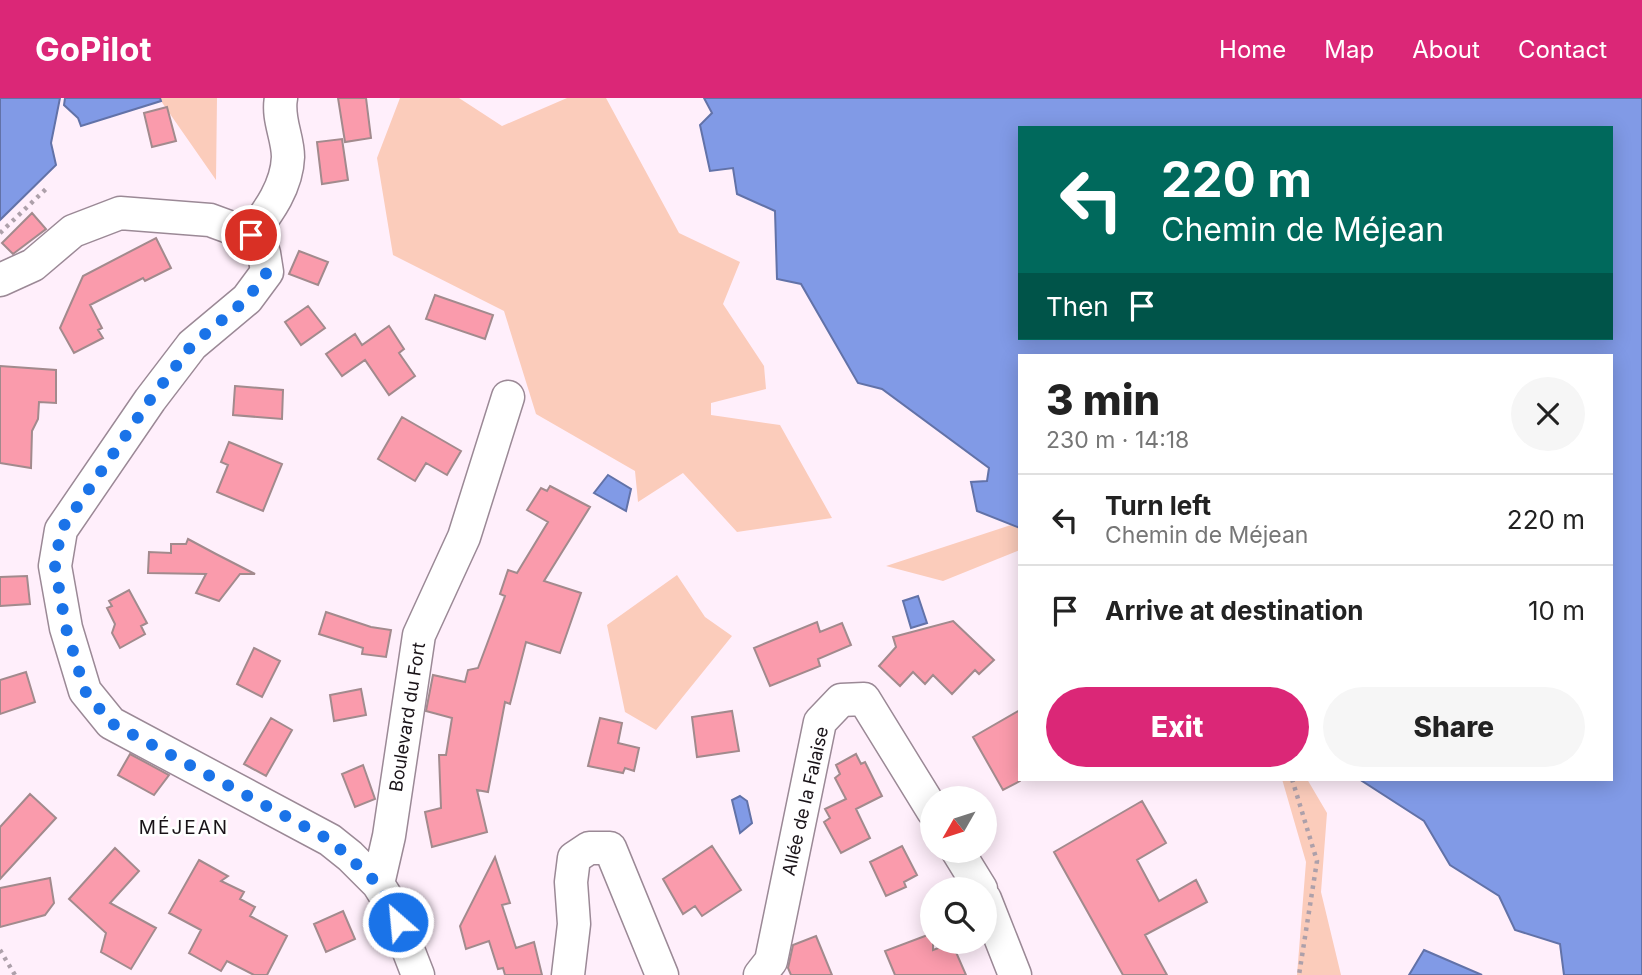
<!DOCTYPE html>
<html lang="en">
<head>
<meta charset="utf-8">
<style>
  :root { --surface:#fff; --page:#f6f6f6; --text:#222; --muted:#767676; --line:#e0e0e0; --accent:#db2777 }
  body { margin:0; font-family:Inter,sans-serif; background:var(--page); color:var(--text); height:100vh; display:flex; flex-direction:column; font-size:26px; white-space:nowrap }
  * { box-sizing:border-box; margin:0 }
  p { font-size:23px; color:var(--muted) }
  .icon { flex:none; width:38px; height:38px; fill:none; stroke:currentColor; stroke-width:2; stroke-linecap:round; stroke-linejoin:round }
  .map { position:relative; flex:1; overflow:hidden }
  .side { position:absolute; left:1018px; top:256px; width:595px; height:427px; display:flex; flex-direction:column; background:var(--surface); border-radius:0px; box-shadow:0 4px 18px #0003 }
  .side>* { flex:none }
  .banner { position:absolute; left:1018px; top:28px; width:595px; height:214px; border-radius:0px; box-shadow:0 4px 18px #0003; background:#00695c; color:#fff; overflow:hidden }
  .needle { width:46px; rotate:231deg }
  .controls { position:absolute; left:920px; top:688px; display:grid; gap:14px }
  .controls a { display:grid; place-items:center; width:77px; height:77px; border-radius:50%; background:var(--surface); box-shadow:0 4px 18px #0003; font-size:35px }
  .pin { position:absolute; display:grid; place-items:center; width:60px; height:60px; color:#fff; margin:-30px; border:4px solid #fff; border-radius:50%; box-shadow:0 2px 7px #0007 }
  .me { position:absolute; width:77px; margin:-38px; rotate:333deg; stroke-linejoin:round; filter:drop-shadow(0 0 5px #0008) }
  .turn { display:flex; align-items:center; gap:24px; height:147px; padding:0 28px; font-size:32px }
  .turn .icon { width:91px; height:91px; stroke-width:2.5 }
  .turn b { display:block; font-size:49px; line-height:60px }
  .then { display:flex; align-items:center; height:66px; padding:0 28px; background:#0003; gap:14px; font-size:26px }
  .round { display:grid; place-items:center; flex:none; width:74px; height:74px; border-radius:37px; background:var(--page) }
  .head { display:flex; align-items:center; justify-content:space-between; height:119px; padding:0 28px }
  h1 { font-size:42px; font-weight:800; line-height:52px }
  .cta { display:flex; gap:14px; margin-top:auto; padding:14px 28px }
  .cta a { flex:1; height:80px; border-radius:42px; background:var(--accent); color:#fff; font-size:28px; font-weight:800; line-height:80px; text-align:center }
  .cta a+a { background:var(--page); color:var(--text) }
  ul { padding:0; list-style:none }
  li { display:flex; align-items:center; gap:21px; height:91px; padding:0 28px; border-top:2px solid var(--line) }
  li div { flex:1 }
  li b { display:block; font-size:26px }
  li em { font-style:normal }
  header { display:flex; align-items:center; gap:42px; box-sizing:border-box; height:98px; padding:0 35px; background:var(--accent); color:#fff }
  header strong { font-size:33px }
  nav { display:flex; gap:38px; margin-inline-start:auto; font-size:24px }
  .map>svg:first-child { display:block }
  .green { fill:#fbccbb }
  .water { fill:#819ae6; stroke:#6272a8; stroke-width:2; fill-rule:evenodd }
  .building { fill:#fa9bac; stroke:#a28a8d; stroke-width:2 }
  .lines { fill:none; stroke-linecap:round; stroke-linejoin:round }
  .minor-casing { stroke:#9b8996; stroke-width:35 }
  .path { stroke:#ada0aa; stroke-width:4.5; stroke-dasharray:3.5 5; stroke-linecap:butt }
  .minor { stroke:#fff; stroke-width:32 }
  .route { stroke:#1a73e8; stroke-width:12; stroke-dasharray:0 21.6 }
  .labels { text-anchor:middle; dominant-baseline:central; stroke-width:5; stroke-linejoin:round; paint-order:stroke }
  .street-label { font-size:18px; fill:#191318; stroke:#fff }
  .neighbourhood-label { font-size:19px; letter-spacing:2px; fill:#191318; stroke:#fff }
</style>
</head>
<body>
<header>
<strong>GoPilot</strong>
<nav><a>Home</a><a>Map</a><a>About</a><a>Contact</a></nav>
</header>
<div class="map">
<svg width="1642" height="877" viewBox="0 0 1642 877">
  <rect width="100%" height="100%" fill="#ffeffb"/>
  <path class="green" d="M160 0H217L216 82 161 3Z
    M400 0H459L502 28 567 0H606L679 135 740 164 723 206 764 268 766 291 711 305V317L780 327 832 420 737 434 683 375 638 404 635 373 536 316 504 213 393 157 377 60Z
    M1011 427 1020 430V452L943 483 886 468Z
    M677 477 705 519 732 538 656 632 625 614 607 527Z
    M1282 681H1307L1327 715 1321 794 1341 877H1297L1306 764Z"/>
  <path class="water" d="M0 0H60L51 45 56 67 0 122Z
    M65 0H160L161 3 81 28 78 20 64 7Z
    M704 0H1642V877H1564L1560 846 1515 832 1499 798 1450 767 1424 723 1359 681H1612V257H1020V430L977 413 971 384 987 383 989 370 882 291 858 285 801 186 777 181 775 113 737 96 733 70 710 73 700 27 712 15ZM1020 30H1612V240H1020Z
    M608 377 631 391 626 413 594 395Z
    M918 498 927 525 911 530 903 503Z
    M740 698 747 703 752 725 740 735 732 702Z
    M1424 852 1482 877H1409Z"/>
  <path class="building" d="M338 0H366L371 40 345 44Z
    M167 9 176 43 152 49 144 15Z
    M342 41 348 82 322 86 317 44Z
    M32 115 46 131 13 156 2 145Z
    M156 140 171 170 145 183 143 180 90 207 102 230 98 232 103 240 74 255 60 230 83 178Z
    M299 153 328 164 318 187 289 176Z
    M435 197 493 217 485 241 426 221Z
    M308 208 325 230 301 247 285 224Z
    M389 228 404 251 399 255 415 278 389 297 365 262 342 278 326 256 355 236 362 247Z
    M0 268 56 272V305L39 304 38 321 32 333 31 370 0 365Z
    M235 288 283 292 282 321 233 317Z
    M402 319 461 353 447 377 426 365 415 383 378 361Z
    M229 344 282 366 263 413 217 394 228 367 221 364Z
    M550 388 590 409 544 483 581 495 560 555 526 544 510 606 505 604 488 694 477 692 487 734 432 749 425 714 441 710 439 657H446L452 620 426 613 433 577 465 584 468 572 478 570 505 498 500 496 508 472 517 475 548 424 527 412 541 390 547 393Z
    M188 441 216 456 255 476H240L219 503 196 495 206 476 148 475 149 454 171 455V446H186Z
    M27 478 30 506 0 508V479Z
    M129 492 147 525 141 528 145 536 120 550 112 535 115 526 107 510 112 508 109 503Z
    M326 514 371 529 391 532 386 559 362 556 363 550 319 536Z
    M953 523 994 562 979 576 975 572 952 596 933 577 925 586 913 574 900 588 879 568 896 549 893 539Z
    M817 524 820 534 842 525 851 547 818 561 820 568 770 588 754 550Z
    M254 550 280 563 262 599 237 586Z
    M26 574 35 604 0 616V582Z
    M361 591 366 617 334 623 330 597Z
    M1020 612V683L1003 692 973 639Z
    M732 613 739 653 697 659 692 619Z
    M271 620 292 632 266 678 244 666Z
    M600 620 622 625 618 645 639 650 634 673 625 670 623 675 588 668Z
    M130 656 169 677 154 697 118 677Z
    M856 656 861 666 865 664 882 698 856 711 870 740 841 755 824 724 830 720 825 711 846 701 835 680 840 676 836 667Z
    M363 667 375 701 355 709 342 676Z
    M30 696 56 720 0 781V729Z
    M1142 703 1166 745 1137 762 1159 803 1196 782 1207 804 1145 837 1167 877H1123L1054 754Z
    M712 748 741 792 702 818 695 808 683 816 663 781Z
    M902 748 917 777 904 784 906 789 886 798 870 764Z
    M115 750 139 773 110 805 156 830 131 871 101 854 106 835 69 801Z
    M495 759 510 805 502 807 516 850 534 844 542 877H505L503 870 498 871 489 843 466 851 460 828Z
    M199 762 228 778 221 783 244 794 240 801 255 809 250 818 287 838 267 877H254L227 863 221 873 189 855 201 832 169 815Z
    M50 780 54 805 45 817 0 829V790Z
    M343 813 355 841 326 854 314 826Z
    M933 835V852L952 845 966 877H895L885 853Z
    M816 838 832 877H791L788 870 793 847Z"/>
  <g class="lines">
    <g class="minor-casing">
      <path id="minor" d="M251 137C268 114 287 89 288 59 288 39 277 21 281 0
        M0 182 33 167 73 133 120 115 210 122 251 137 264 155 267 174 247 201 192 247 150 302 61 432 55 468 66 530 85 593 111 625 330 742 350 758 378 786 390 805 418 877
        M957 752 981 791
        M378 786 389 738 419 537 464 439 508 299
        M985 801 1015 877
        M568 877 574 826 571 784 574 760 589 750H610L662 877
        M760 877 771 863 820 624 841 602 864 601 933 713"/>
    </g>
    <path class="path" d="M0 135 47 90
      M1292 681 1317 763 1299 877
      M0 852 15 877"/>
    <use href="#minor" class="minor"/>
  </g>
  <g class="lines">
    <path class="route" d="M251 137 264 155 267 174 247 201 192 247 150 302 61 432 55 468 66 530 85 593 111 625 330 742 378 786 398 824"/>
  </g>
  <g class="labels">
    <g class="street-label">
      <text transform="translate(407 619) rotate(-81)">Boulevard du Fort</text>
      <text transform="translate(805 703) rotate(-77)">Allée de la Falaise</text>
    </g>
    <g class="neighbourhood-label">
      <text x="184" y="729">MÉJEAN</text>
    </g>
  </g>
</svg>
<div class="controls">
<a><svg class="needle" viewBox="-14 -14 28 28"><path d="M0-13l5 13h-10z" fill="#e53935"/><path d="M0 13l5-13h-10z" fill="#767676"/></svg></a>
<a><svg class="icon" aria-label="search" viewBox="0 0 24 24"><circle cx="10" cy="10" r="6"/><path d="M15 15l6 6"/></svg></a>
</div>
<div class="pin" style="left:251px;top:137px;background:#d93025"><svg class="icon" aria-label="arrive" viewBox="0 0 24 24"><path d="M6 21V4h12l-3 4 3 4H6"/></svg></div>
<svg class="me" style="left:398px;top:824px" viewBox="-20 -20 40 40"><circle r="17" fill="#1a73e8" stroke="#fff" stroke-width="3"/><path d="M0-11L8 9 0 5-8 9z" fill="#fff"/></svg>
<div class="banner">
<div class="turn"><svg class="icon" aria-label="left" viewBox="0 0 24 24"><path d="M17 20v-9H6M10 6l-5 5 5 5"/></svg><div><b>220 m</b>Chemin de Méjean</div></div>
<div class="then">Then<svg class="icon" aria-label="arrive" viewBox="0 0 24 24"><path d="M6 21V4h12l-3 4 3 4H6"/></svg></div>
</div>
<section class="side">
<div class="head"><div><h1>3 min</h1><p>230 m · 14:18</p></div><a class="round"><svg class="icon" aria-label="close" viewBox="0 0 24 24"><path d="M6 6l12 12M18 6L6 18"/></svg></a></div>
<ul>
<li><svg class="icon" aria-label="left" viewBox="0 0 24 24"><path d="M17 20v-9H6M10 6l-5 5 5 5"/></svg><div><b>Turn left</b><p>Chemin de Méjean</p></div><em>220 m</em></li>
<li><svg class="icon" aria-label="arrive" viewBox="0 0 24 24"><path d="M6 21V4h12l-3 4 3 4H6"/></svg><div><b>Arrive at destination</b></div><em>10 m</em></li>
</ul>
<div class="cta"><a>Exit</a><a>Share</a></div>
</section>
</div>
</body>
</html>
